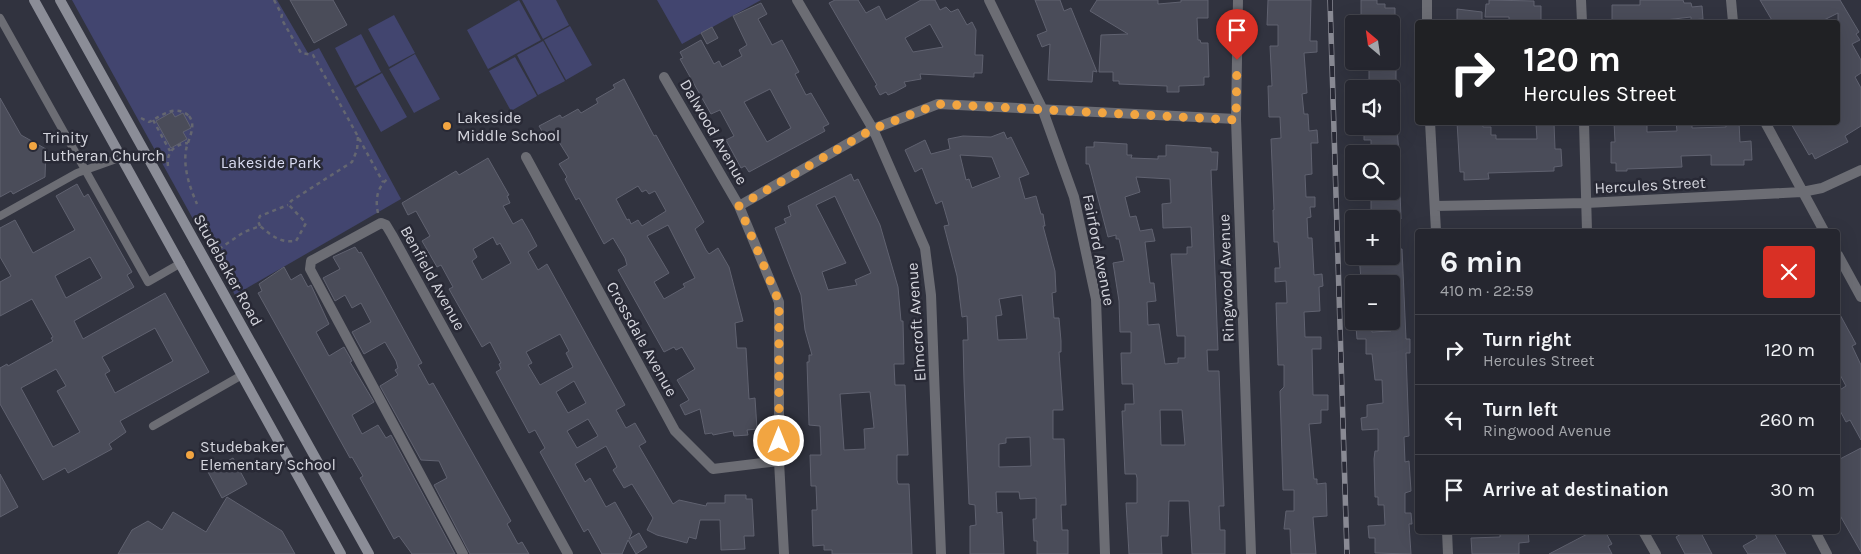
<!DOCTYPE html>
<html lang="en">
<head>
<meta charset="utf-8">
<style>
  :root { --surface:#25262f; --page:#31323b; --text:#f1f3f6; --muted:#a3a5aa; --line:#42434b }
  body { margin:0; font-family:Karla,sans-serif; background:var(--page); color:var(--text); height:100vh; display:flex; flex-direction:column; font-size:19px; white-space:nowrap }
  * { box-sizing:border-box; margin:0 }
  p { font-size:16px; color:var(--muted) }
  .icon { flex:none; width:28px; height:28px; fill:none; stroke:currentColor; stroke-width:2; stroke-linecap:round; stroke-linejoin:round }
  .map { position:relative; flex:1; overflow:hidden }
  .drawer { position:absolute; left:1415px; top:229px; width:425px; height:305px; display:flex; flex-direction:column; background:var(--surface); border-radius:5px; box-shadow:0 5px 20px #0002,0 0 0 1px var(--line) }
  .drawer>* { flex:none }
  .hud { position:absolute; left:1415px; top:20px; width:425px; height:105px; border-radius:5px; box-shadow:0 5px 20px #0002,0 0 0 1px var(--line); background:#202124; color:#fff; overflow:hidden }
  .needle { width:32px; rotate:331deg }
  .tools { position:absolute; left:1345px; top:15px; display:grid; gap:10px }
  .tools a { display:grid; place-items:center; width:55px; height:55px; border-radius:5px; background:var(--surface); box-shadow:0 5px 20px #0002,0 0 0 1px var(--line); font-size:25px }
  .pin { position:absolute; display:grid; place-items:center; width:42px; height:42px; color:#fff; margin:-51px -21px; border-radius:50% 50% 50% 0; rotate:-45deg; box-shadow:0 0 5px #0007 }
  .pin .icon { rotate:45deg }
  .me { position:absolute; width:55px; margin:-28px; rotate:0deg; stroke-linejoin:round; filter:drop-shadow(0 0 4px #0008) }
  .turn { display:flex; align-items:center; gap:18px; height:105px; padding:0 25px; font-size:22px }
  .turn .icon { width:65px; height:65px; stroke-width:2.5 }
  .turn b { display:block; font-size:35px; line-height:42px }
  .round { display:grid; place-items:center; flex:none; width:52px; height:52px; border-radius:5px; background:var(--page) }
  .headline { display:flex; align-items:center; justify-content:space-between; height:85px; padding:0 25px }
  h1 { font-size:30px; font-weight:700; line-height:38px }
  ul { padding:0; list-style:none }
  li { display:flex; align-items:center; gap:15px; height:70px; padding:0 25px; border-top:1px solid var(--line) }
  li div { flex:1 }
  li b { display:block; font-size:19px }
  li em { font-style:normal }
  .map>svg:first-child { display:block }
  .green { fill:#42456f }
  .building { fill:#4a4c59; stroke:#606270; fill-rule:evenodd }
  .lines { fill:none; stroke-linecap:round; stroke-linejoin:round }
  .path { stroke:#646670; stroke-width:2.5; stroke-dasharray:4 4; stroke-linecap:butt }
  .service { stroke:#6c6d74; stroke-width:8 }
  .minor { stroke:#6c6d74; stroke-width:10 }
  .secondary { stroke:#8b8d97; stroke-width:10 }
  .rail-casing { stroke:#898a94; stroke-width:5.5 }
  .rail { stroke:#282935; stroke-width:4; stroke-dasharray:11; stroke-linecap:butt }
  .route { stroke:#f2a541; stroke-width:9; stroke-dasharray:0 16.2 }
  .poi-dot { fill:#f2a541; stroke:#282935; stroke-width:2 }
  .labels { text-anchor:middle; dominant-baseline:central; stroke-width:5; stroke-linejoin:round; paint-order:stroke }
  .poi-label { font-size:16px; fill:#d4d5dd; stroke:#282935; text-anchor:start }
  .street-label { font-size:16px; fill:#d4d5dd; stroke:#282935 }
  .park-label { font-size:16px; fill:#d9dbf1; stroke:#282935 }
</style>
</head>
<body>
<div class="map">
<svg width="1861" height="554" viewBox="0 0 1861 554">
  <rect width="100%" height="100%" fill="#31333f"/>
  <path class="green" d="M72 0H277L308 53 319 48 401 199 235 295Z
    M519 0 541 40 488 69 467 30Z
    M522 0H556L569 25 543 39Z
    M657 0H761L682 44Z
    M394 15 415 53 389 67 368 29Z
    M570 26 592 65 566 80 544 40Z
    M361 34 381 72 355 86 335 48Z
    M543 41 565 81 538 95 517 55Z
    M415 54 440 99 414 113 389 69Z
    M515 57 537 96 511 111 489 71Z
    M382 73 407 117 381 132 356 88Z"/>
  <path class="building" d="M290 0H333L347 25 314 43Z
    M835 0H858L866 13 879 6 886 20 921 0H935L940 10 946 7 951 12 958 9 967 25 972 22 976 30 975 55H983L982 73H974V77L920 74 921 79 904 82 906 86 895 92 888 95 886 92 880 95 875 86 877 85 829 3ZM930 24 943 47 913 52 905 38Z
    M1035 0H1060L1064 11 1071 8 1097 72 1093 71 1092 82 1048 80 1050 44 1042 47 1037 35 1047 31Z
    M1097 0H1158V4L1181 2V0H1208V18H1197L1198 40H1200L1201 43H1208L1209 77H1204V85L1179 86V92H1167V86L1119 84V81H1113V72H1099L1101 35 1128 34 1090 11Z
    M1268 0H1311L1310 41H1317V52L1304 53 1307 93 1302 94 1304 114H1308L1309 131 1317 130 1318 143H1311L1312 174 1305 175 1306 197H1315V207H1310L1311 217 1307 218 1308 238H1312L1314 275 1322 274 1323 286 1319 287 1320 311 1304 312 1305 337H1321V349H1312L1313 395H1328V410H1321V423L1309 424 1314 479H1317V484L1326 483 1327 516 1313 517 1316 554H1291L1290 529H1284L1286 511H1294V490H1283L1280 391 1284 387V365H1278L1276 303H1287L1286 281 1275 282V268H1280L1278 242H1274L1273 210H1274L1271 139 1281 138 1280 117H1269L1268 86H1272L1270 46H1278V25H1267Z
    M1361 0H1377V4H1385V8H1395V22H1383V18H1361Z
    M1489 0 1534 1V6H1541V22H1509V17H1485L1486 4H1489Z
    M1640 0H1683L1684 3H1691L1692 7 1702 6 1703 19 1691 20V17L1648 22H1612V5H1640Z
    M1760 0H1840L1859 32 1856 34 1860 40 1852 44 1861 60V73L1855 77 1861 88V126L1845 136 1848 142 1815 159 1812 153 1809 155 1790 122H1838V13L1820 22H1810L1809 20 1773 22Z
    M761 3 767 14 758 19 770 41 772 45 782 40 799 72 795 74 806 95 811 93 829 124 823 127 825 131 749 172 745 166 741 168 726 140 734 136 720 110 711 114 680 59 683 58 680 52 701 40 714 64 719 61 722 67 742 56 739 50 747 45 733 16ZM770 89 791 128 767 142 744 102Z
    M1457 9 1482 12V22H1457Z
    M712 27 718 38 707 44 701 33Z
    M1369 61H1393V66H1396V89H1369Z
    M624 79 654 136 656 135 704 222 695 229 706 250 709 254 718 248 729 267 743 321 735 323 737 348H746L749 399 755 398 757 429 747 430 748 435 734 436 733 431 713 435 712 433 705 434 700 409 685 415 680 405 689 400 677 380 695 369 682 347 676 350 674 347 664 352 618 270 627 265 625 258 613 238 604 244 579 198 576 200 566 181 565 179 567 177 559 164 569 158 554 134 546 138 539 126 560 115 562 118 578 109 581 113 598 103 596 99 615 88 613 85ZM638 186 642 192 646 190 649 194 655 191 666 211 642 226 638 220 631 224 629 219 627 220 616 199ZM668 225 695 278 683 284 685 287 664 299 654 282 669 273 647 236Z
    M0 98 21 135 46 149 45 177 13 194 11 191 0 197Z
    M172 112 175 117 183 113 191 128 183 132 187 139 171 148 156 121Z
    M1457 122H1482L1483 127H1491V135H1496V139H1537L1536 124 1554 123 1555 149H1561L1562 166 1554 167V171L1488 173 1489 179 1464 180V172H1460Z
    M1614 122H1647V132L1677 131 1676 122H1692V128L1726 127V122H1739L1740 142 1751 141 1752 160H1744V165H1711V155L1681 156 1682 167 1627 169V171H1616V163H1611V142H1615Z
    M1364 126 1397 128 1399 154H1371V140H1364Z
    M1004 132 1007 139 1011 137 1029 174 1019 178 1025 199 1036 196 1041 214H1043L1045 226H1043L1055 271 1056 292 1052 293 1054 318H1059L1061 341V352H1059L1063 410H1053V439H1064L1066 505H1061L1062 530H1068V554H1037V541H1034L1033 519H1036V498L1020 499 1019 492H996L997 513 1002 512 1004 554H970V526L976 525 975 505 969 504 964 382 963 340H968L967 316 962 317 957 276 944 226 949 225 942 201 936 204 922 168 915 172 905 150 925 140 931 154 950 149 948 139 963 136 991 137ZM960 155 992 157 1000 177 972 188 969 179 966 180ZM1022 295 1027 339 998 340 996 316 1002 315 999 299ZM1030 437 1031 466 999 467V444L1006 443V438Z
    M1094 142 1127 144V155H1132L1131 158 1158 159V156H1166V145L1211 148V152H1218L1217 170H1211L1218 350H1207L1208 371H1219L1224 506H1219L1220 530H1225V554H1192L1189 501H1169L1168 536H1161L1162 554H1129L1126 503H1137V478L1136 474H1125L1122 411H1125V404H1134L1133 384H1122L1121 353H1131V332H1120L1119 301 1113 263 1124 261 1119 239H1116V235L1108 237 1089 164H1086V147H1094ZM1136 177 1170 179 1171 203 1162 204 1163 228 1191 227 1192 247H1187V254H1171L1177 336H1185V358H1178V363L1165 364 1159 324 1148 325 1147 302 1156 301 1154 283H1150L1145 242 1155 241 1152 229 1140 231 1136 216 1130 217 1125 197 1140 192ZM1160 410H1182L1185 445H1161Z
    M488 158 509 195 507 196 510 203 503 206 513 224 522 219 529 231 537 246 528 252 538 270 547 264 625 405 616 410 626 428 635 423 646 442 639 446 673 504 679 500 706 506 707 503H725V495H746V499H752L754 536H744L745 549 721 550 720 520H700L696 539 689 537 687 543 657 535 647 530 653 518 632 484 624 488 613 470 617 467 606 446 575 464 585 482 590 478 606 507 615 502 632 532 629 539 639 533 647 547 636 554 628 540 622 554H602L588 529 584 532 540 452 545 448 535 430 529 433 496 372 501 369 499 364 501 363 490 342 482 347 449 289 453 287 441 265 437 267 422 241 430 236 416 211 408 215 402 203 456 171 459 175ZM493 237 497 245 500 243 511 263 482 280 472 261 477 257 473 249ZM560 334 569 351 566 353 573 367 540 385 528 365 532 363 526 352ZM574 381 586 403 568 413 556 392ZM588 419 598 436 577 448 567 431Z
    M851 174 854 181 858 179 880 225 898 287 901 321H903L904 364H894L895 385H905L908 455H897V480L898 484H909L912 554H832V550H824V545L813 546 812 510H817L816 486H811L810 455H821L820 426 809 425 807 362H809V355H812L805 330 801 295 775 228 786 223 784 219 791 216 788 206ZM835 196 871 273 855 280 857 285 828 290 822 272 846 263 816 205ZM870 392 874 428 864 429 865 449 844 450 840 394Z
    M77 184 84 197 88 194 132 272 127 275 134 287 74 321 83 339 165 293 209 372 120 421 126 432 109 444 112 449 68 473 65 468 43 480 0 404V368L7 364 8 366 53 341 51 338 53 337 32 299 0 316V282L11 276 0 257V228L15 220 33 253 75 230 56 196ZM90 257 102 278 66 298 55 276ZM155 328 173 361 115 393 105 374 110 371 102 357ZM56 369 66 386 57 391 80 432 53 447 21 388Z
    M1379 191H1400L1401 219H1371V195H1378Z
    M355 247 359 253 361 252 422 363 418 365 429 385 433 383 511 521 507 524 518 544 522 542 529 554H470L434 485 447 478 439 461 421 460 380 386 398 375 395 370 398 368 396 361 385 342 364 354 352 332 371 322 361 303 352 308 345 295 335 301 323 278 340 269 333 257Z
    M1391 249H1402L1406 339H1410V353H1406L1409 436 1404 437 1405 462 1409 461 1411 491 1405 493V513H1411L1412 524H1409L1411 554 1375 553V538H1369L1368 526 1385 525 1384 505H1378V497H1375L1374 459 1375 451H1378V429L1362 430 1361 418 1367 417V405L1383 403 1382 380H1375L1372 354H1366V339H1357L1356 327H1359V321H1371L1372 332 1391 331V284H1376V278L1361 279 1359 256H1391Z
    M284 267 291 280 301 274 308 287 311 285 329 324 316 332 329 356 344 347 352 361 350 362 374 402 352 415 362 434 378 425 386 438 391 435 455 554H412L399 536 394 539 360 478 363 476 352 457 350 458 258 293 262 291 259 284Z
    M1838 311 1856 344 1852 346 1861 365V440L1850 420 1846 422 1838 407V391L1846 386 1838 371Z
    M1861 448V552L1838 512V460Z
    M233 458 247 484 222 498 208 472Z
    M0 474 18 507 0 517Z
    M227 497 282 531 295 554H118L132 530 148 521 162 530 173 512 206 532Z
    M1528 531 1529 542 1519 543V554H1472L1471 538 1500 537V532Z
    M1593 531H1605L1612 544 1608 546 1612 554H1549Z
    M1686 531H1700L1712 554H1685L1676 537Z
    M1754 531H1773L1786 554H1748L1743 546 1757 538Z"/>
  <g class="lines">
    <path class="path" d="M274 0 282 15 281 18 301 53 313 55 383 182
      M189 116C197 126 188 139 186 150 183 168 190 188 197 204
      M141 118 149 122C163 115 175 104 189 116
      M153 120 170 151
      M168 166C166 152 175 144 188 143
      M378 213C375 200 377 186 389 178
      M260 226 258 221 260 216 288 205
      M219 249 244 232 260 226C272 236 280 243 296 241L306 223 289 205 291 201 352 162 357 150 358 137"/>
    <path class="service" d="M0 18 148 282 181 263
      M0 216 77 173 122 157
      M153 426 242 375"/>
    <path class="minor" d="M797 0 873 129 925 248 931 295 941 554
      M989 0 1042 108 1074 197 1096 299 1105 554
      M1238 0 1236 119 1251 554
      M1581 0 1582 22
      M1731 0 1733 22
      M1427 22V0
      M664 77 739 206 779 302V461L784 554
      M1430 122 1436 231
      M1584 122 1587 231
      M1765 122 1824 231
      M526 157 675 431 713 469 779 461
      M739 206 873 129 938 104 1236 119
      M1435 206 1586 203 1802 192 1822 188 1861 170
      M1838 255 1861 297
      M1447 531 1448 554
      M1643 531 1656 554
      M1815 531 1827 554
      M463 554 310 269 311 261 381 223 386 225 392 235 568 554"/>
    <path class="secondary" d="M34 0 341 554
      M60 0 369 554"/>
    <g class="rail-casing">
      <path id="rail" d="M1330 0 1347 554"/>
    </g>
    <use href="#rail" class="rail"/>
  </g>
  <g class="lines">
    <path class="route" d="M779 441V302L739 206 873 129 938 104 1236 120 1237 60"/>
  </g>
  <g class="poi-dot">
    <circle cx="447" cy="126" r="5"/>
    <circle cx="33" cy="146" r="5"/>
    <circle cx="190" cy="455" r="5"/>
  </g>
  <g class="labels">
    <g class="poi-label">
      <text x="457" y="117">Lakeside<tspan x="457" dy="18">Middle School</tspan></text>
      <text x="43" y="137">Trinity<tspan x="43" dy="18">Lutheran Church</tspan></text>
      <text x="200" y="446">Studebaker<tspan x="200" dy="18">Elementary School</tspan></text>
    </g>
    <g class="street-label">
      <text transform="translate(714 132) rotate(60)">Dalwood Avenue</text>
      <text transform="translate(1650 185) rotate(-3)">Hercules Street</text>
      <text transform="translate(1099 250) rotate(79)">Fairford Avenue</text>
      <text transform="translate(228 270) rotate(61)">Studebaker Road</text>
      <text transform="translate(433 278) rotate(61)">Benfield Avenue</text>
      <text transform="translate(1226 278) rotate(-92)">Ringwood Avenue</text>
      <text transform="translate(916 322) rotate(-94)">Elmcroft Avenue</text>
      <text transform="translate(642 339) rotate(61)">Crossdale Avenue</text>
    </g>
    <g class="park-label">
      <text x="271" y="162">Lakeside Park</text>
    </g>
  </g>
</svg>
<div class="tools">
<a><svg class="needle" viewBox="-14 -14 28 28"><path d="M0-13l5 13h-10z" fill="#e53935"/><path d="M0 13l5-13h-10z" fill="#a3a5aa"/></svg></a>
<a><svg class="icon" aria-label="sound" viewBox="0 0 24 24"><path d="M4 9h4l5-4v14l-5-4H4zM17 9q2 3 0 6"/></svg></a>
<a><svg class="icon" aria-label="search" viewBox="0 0 24 24"><circle cx="10" cy="10" r="6"/><path d="M15 15l6 6"/></svg></a>
<a>+</a>
<a>−</a>
</div>
<div class="pin" style="left:1237px;top:60px;background:#d93025"><svg class="icon" aria-label="arrive" viewBox="0 0 24 24"><path d="M6 21V4h12l-3 4 3 4H6"/></svg></div>
<svg class="me" style="left:779px;top:441px" viewBox="-20 -20 40 40"><circle r="17" fill="#f2a541" stroke="#fff" stroke-width="3"/><path d="M0-11L8 9 0 5-8 9z" fill="#fff"/></svg>
<div class="hud">
<div class="turn"><svg class="icon" aria-label="right" viewBox="0 0 24 24"><path d="M7 20v-9h11M14 6l5 5-5 5"/></svg><div><b>120 m</b>Hercules Street</div></div>
</div>
<section class="drawer">
<div class="headline"><div><h1>6 min</h1><p>410 m · 22:59</p></div><a class="round" style="background:#d93025;color:#fff"><svg class="icon" aria-label="close" viewBox="0 0 24 24"><path d="M6 6l12 12M18 6L6 18"/></svg></a></div>
<ul>
<li><svg class="icon" aria-label="right" viewBox="0 0 24 24"><path d="M7 20v-9h11M14 6l5 5-5 5"/></svg><div><b>Turn right</b><p>Hercules Street</p></div><em>120 m</em></li>
<li><svg class="icon" aria-label="left" viewBox="0 0 24 24"><path d="M17 20v-9H6M10 6l-5 5 5 5"/></svg><div><b>Turn left</b><p>Ringwood Avenue</p></div><em>260 m</em></li>
<li><svg class="icon" aria-label="arrive" viewBox="0 0 24 24"><path d="M6 21V4h12l-3 4 3 4H6"/></svg><div><b>Arrive at destination</b></div><em>30 m</em></li>
</ul>
</section>
</div>
</body>
</html>
